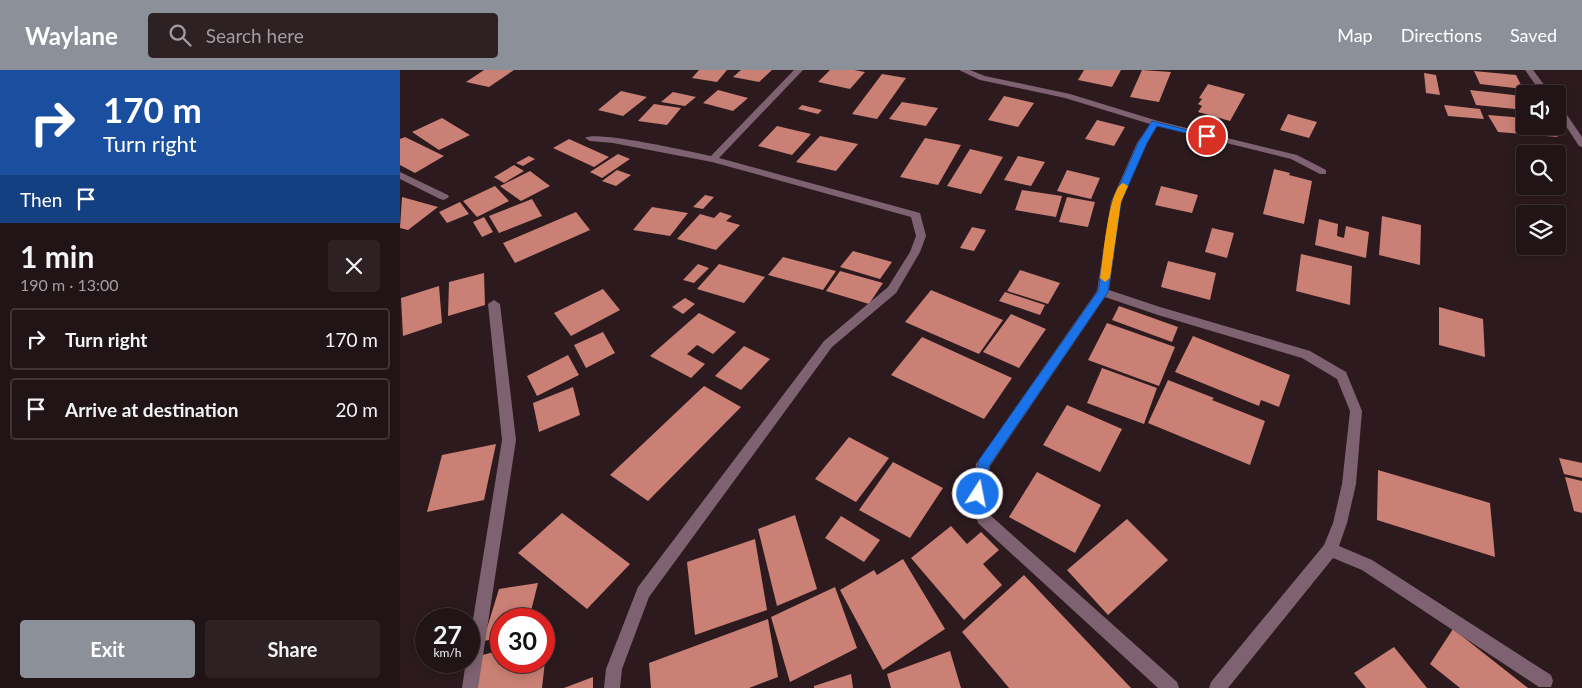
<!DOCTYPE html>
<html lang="en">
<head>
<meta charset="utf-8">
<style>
  :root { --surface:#211416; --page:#2d2123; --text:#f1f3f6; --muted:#a29ea1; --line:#3e3335; --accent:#8c9099 }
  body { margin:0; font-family:Lato,sans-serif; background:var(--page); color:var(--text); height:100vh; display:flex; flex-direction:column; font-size:19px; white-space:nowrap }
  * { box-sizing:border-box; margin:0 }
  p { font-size:16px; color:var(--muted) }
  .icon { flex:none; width:28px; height:28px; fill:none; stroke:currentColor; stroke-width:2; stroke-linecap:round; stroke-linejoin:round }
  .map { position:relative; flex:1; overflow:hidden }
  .panel { display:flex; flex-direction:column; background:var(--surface); width:400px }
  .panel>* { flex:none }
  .top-card { background:#1a4fa0; color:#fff; overflow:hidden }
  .buttons { position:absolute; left:1116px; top:15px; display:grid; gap:10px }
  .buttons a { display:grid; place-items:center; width:50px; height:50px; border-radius:5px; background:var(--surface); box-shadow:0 2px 12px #0003,0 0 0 1px var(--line); font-size:25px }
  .speed { position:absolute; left:15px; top:538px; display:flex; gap:10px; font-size:25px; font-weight:700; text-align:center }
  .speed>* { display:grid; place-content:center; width:65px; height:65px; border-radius:50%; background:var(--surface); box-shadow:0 2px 12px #0003,0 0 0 1px var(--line); line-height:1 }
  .speed small { font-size:12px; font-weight:400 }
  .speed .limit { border:8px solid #d22; background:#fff; color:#111 }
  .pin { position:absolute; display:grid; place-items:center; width:42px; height:42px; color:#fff; margin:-21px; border:2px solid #fff; border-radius:50%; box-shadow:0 1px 5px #0007 }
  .me { position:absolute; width:55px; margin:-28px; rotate:11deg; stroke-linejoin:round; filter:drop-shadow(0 0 4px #0008) }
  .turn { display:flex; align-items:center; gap:18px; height:105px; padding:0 20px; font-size:22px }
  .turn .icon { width:65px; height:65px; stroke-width:2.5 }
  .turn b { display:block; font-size:35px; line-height:42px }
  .then { display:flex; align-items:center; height:48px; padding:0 20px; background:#0003; gap:10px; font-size:19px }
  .round { display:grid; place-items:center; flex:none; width:52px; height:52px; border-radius:5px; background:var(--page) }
  .summary { display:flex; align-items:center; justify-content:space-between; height:85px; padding:0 20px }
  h1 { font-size:30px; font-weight:700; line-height:38px }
  .action { display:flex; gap:10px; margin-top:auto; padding:10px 20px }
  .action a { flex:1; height:58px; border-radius:5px; background:var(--accent); color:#fff; font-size:20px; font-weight:700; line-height:58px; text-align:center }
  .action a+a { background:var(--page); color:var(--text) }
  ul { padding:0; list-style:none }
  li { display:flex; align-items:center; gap:15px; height:62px; margin:0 10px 8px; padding:0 10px; border:2px solid var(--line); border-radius:5px }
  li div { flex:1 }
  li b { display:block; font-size:19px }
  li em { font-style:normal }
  header { display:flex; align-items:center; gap:30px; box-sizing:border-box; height:70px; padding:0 25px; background:var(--accent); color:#fff }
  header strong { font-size:24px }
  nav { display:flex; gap:28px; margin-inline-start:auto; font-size:18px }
  .search { width:350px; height:45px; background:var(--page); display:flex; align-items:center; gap:12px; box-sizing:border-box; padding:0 18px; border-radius:5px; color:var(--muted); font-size:19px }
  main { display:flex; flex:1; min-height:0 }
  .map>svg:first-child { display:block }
  .building { fill:#cb8075 }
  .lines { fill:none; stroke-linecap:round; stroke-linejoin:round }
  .minor { fill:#7e6272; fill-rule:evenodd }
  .route { fill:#1a73e8; stroke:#114b97 }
  .slow { fill:#f59e0b }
</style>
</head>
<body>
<header>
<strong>Waylane</strong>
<div class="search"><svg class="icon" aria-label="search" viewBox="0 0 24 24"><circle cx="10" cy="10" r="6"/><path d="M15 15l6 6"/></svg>Search here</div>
<nav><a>Map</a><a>Directions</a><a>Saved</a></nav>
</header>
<main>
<section class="panel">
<div class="top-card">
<div class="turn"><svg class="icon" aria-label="right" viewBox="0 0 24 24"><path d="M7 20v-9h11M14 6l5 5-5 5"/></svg><div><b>170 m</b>Turn right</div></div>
<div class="then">Then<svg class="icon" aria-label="arrive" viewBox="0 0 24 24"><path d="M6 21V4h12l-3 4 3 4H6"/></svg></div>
</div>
<div class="summary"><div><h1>1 min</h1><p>190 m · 13:00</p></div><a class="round"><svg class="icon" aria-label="close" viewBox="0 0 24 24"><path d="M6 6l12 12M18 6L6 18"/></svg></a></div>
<ul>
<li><svg class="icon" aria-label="right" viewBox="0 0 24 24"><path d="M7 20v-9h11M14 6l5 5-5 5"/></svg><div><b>Turn right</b></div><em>170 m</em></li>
<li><svg class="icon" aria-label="arrive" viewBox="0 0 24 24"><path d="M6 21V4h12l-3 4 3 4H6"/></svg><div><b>Arrive at destination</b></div><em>20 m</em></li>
</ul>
<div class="action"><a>Exit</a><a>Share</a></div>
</section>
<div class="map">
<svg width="1182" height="618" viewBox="0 0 1182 618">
  <rect width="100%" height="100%" fill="#2c1a1e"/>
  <path class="building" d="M84 0H114L89 17 66 12Z
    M299 0H327L317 12 292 8Z
    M341 0H372L359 12 333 7Z
    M430 0H454L465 2 450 19 418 12Z
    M684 0H721L712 17 678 10Z
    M742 0 771 2 759 32 730 27Z
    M1074 1 1116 5 1123 19 1080 14Z
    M1024 3 1036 5 1040 25 1026 23Z
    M482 4 506 8 477 49 452 44Z
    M808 14 845 24 830 51 798 42 802 36 798 34 802 29 799 28Z
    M318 20 348 28 333 41 303 33Z
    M1070 20 1122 26 1125 32V40L1076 35Z
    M221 21 247 27 223 46 198 40Z
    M273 22 296 27 285 36 261 32Z
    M604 26 634 33 618 57 588 50Z
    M502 32 538 38 526 56 489 49Z
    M254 34 281 38 267 55 238 51Z
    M402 35 422 40 418 44 398 39Z
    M1044 35 1080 39 1084 49 1048 46Z
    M888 44 917 52 909 68 880 60Z
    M1088 45 1125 48V56H1151L1158 67 1098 62Z
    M42 48 70 65 39 80 12 62Z
    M697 50 725 57 714 76 685 69Z
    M377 56 411 64 392 85 358 76Z
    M420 66 458 74 436 101 396 92Z
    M5 67 44 86 15 103 0 95V69Z
    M525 68 561 75 538 115 500 107Z
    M169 69 209 87 194 97 153 78Z
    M570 79 603 87 581 124 547 116Z
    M218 84 230 89 202 108 190 102Z
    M129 86 135 89 123 96 116 93Z
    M618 86 645 92 631 116 604 110Z
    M114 95 124 101 104 113 94 107Z
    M874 99 890 103 889 105 912 111 904 154 863 144Z
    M217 100 231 105 216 116 202 111Z
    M667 100 700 108 691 129 657 121Z
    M130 101 150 116 121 131 100 116Z
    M95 116 109 131 77 147 63 131Z
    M761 116 798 125 792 143 755 135Z
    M622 120 662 126 656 147 615 140Z
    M305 125 314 127 303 139 293 137Z
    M2 127 38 137 8 160 0 158Z
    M667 127 695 132 688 157 659 152Z
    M132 129 142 146 99 163 89 146Z
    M60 132 69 144 47 153 39 142Z
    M252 137 288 143 270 166 233 160Z
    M176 142 190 160 115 193 103 173Z
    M320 142 332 146 326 151 340 155 316 180 277 169 300 144 314 148Z
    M982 146 1021 155 1020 195 979 185Z
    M84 147 93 162 82 167 73 152Z
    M919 149 938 154 937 166 944 168 946 156 969 162 966 188 915 175Z
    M572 157 586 160 574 181 560 178Z
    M812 158 834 163 827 188 805 182Z
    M453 181 492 192 480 209 440 197Z
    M901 184 952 196 950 235 896 221Z
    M383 187 436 201 423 220 368 205Z
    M768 191 816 203 810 230 761 217Z
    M298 194 309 198 294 213 283 210Z
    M319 194 365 207 344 233 297 219Z
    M620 200 660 213 648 234 607 221Z
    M440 201 483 213 469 234 426 221Z
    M84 203 85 235 48 246 49 212Z
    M39 216 42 253 3 266 1 228Z
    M203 219 220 240 171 266 154 243Z
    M531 220 603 250 579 284 505 252Z
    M605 222 645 235 640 245 599 231Z
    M285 228 295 234 283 244 272 237Z
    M719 236 778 257 772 272 712 250Z
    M1039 237 1083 249 1085 287 1039 275Z
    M299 243 336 262 313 284 297 275 287 284 305 294 291 308 250 286Z
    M611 244 646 259 619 298 583 282Z
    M707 253 775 277 759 316 688 290Z
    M203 262 215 283 186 298 174 275Z
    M793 266 890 305 879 337 861 330 859 336 775 302Z
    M522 267 612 308 584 349 491 305Z
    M344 276 370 289 341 320 315 306Z
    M168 285 179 305 137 326 127 306Z
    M702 298 757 318 744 354 687 333Z
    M768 310 814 328 812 330 865 351 850 395 748 353Z
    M304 316 341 337 248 431 210 405Z
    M173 317 180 345 139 362 133 333Z
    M667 335 722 359 700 402 643 375Z
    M449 367 489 388 456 432 415 409Z
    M96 374 84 430 27 442 42 385Z
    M1159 388 1182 393V408L1164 404Z
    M493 392 543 418 510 468 459 440Z
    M978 400 1090 433 1095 487 977 450Z
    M637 402 701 435 675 483 609 447Z
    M1165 407 1182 411V443L1174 441Z
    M162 443 230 494 187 539 118 483Z
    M395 445 417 519 377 536 358 459Z
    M441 446 480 470 464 492 425 468Z
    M727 449 768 490 708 545 667 500Z
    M551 456 567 474 581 462 599 480 583 494 602 515 564 550 511 488Z
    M355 469 367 540 295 565 287 492Z
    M503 489 545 559 483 600 440 520 474 500 477 505Z
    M624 505 731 618H609L562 562Z
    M138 513 129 549H101V568L83 571 99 519Z
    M435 517 457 578 390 612 371 547Z
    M368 549 378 607 349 618H251L249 593Z
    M1053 559 1128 618H1060L1030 594Z
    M994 577 1027 618H966L954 603Z
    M101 580V591H145L142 618H73L79 586Z
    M550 581 561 618H491L487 604Z
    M451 604 453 618H414V616Z
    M193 607V618H164Z"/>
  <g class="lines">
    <path class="minor" d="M394 0H403L319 88 520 143 526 166 520 182 496 223 432 277 249 527 222 599 220 618H204L206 599 238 517 424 271 488 217 510 182 516 166 511 147 312 92 213 73 190 71 185 68C195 60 293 82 311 86Z
      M559 0H570L585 6 670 24 758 51 897 85 926 100V104H920L891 89 757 56 747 73 721 132 709 220 760 237 910 281 946 302 962 341 956 414 947 453 939 476 972 490 1151 605 1153 611 1151 617H1139L962 500 933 488 828 618H809L811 612 924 475 933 453 942 414 950 341 937 309 902 288 758 245 705 227 590 396 585 424 589 444 777 612 779 618H758L578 453 571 424 576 394 697 221 711 132 737 73 750 54 665 28 580 10Z
      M1125 0H1133L1151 24H1142Z
      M1158 35 1161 36 1182 67V77L1179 76 1158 44Z
      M0 102 48 125 49 127 44 130 40 129 0 109Z
      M94 230 100 234 116 370 78 618H62L66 591H69V574L102 370 88 234Z"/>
  </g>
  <path class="route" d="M752 51 811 66 807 68 757 56 747 73 721 132 708 222 589 396 582 428 578 430 573 428 571 424 579 390 698 221 712 132 738 73Z"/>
  <path class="slow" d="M723 113 728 116 721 132 710 208 705 212 700 208C703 191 708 119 723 113Z"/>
</svg>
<div class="buttons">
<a><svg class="icon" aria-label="sound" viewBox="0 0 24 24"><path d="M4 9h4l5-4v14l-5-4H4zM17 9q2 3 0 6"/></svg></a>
<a><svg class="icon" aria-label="search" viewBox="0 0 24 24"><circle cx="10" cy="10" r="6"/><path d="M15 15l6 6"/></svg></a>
<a><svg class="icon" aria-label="layers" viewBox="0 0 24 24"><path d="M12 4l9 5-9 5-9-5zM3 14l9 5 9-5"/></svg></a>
</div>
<div class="speed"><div>27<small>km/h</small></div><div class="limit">30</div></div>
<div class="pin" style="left:807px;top:66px;background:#d93025"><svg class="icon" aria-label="arrive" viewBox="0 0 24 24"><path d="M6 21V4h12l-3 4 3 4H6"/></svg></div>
<svg class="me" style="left:578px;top:424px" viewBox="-20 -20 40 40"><circle r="17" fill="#1a73e8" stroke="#fff" stroke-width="3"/><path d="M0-11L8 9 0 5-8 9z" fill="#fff"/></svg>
</div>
</main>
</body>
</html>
